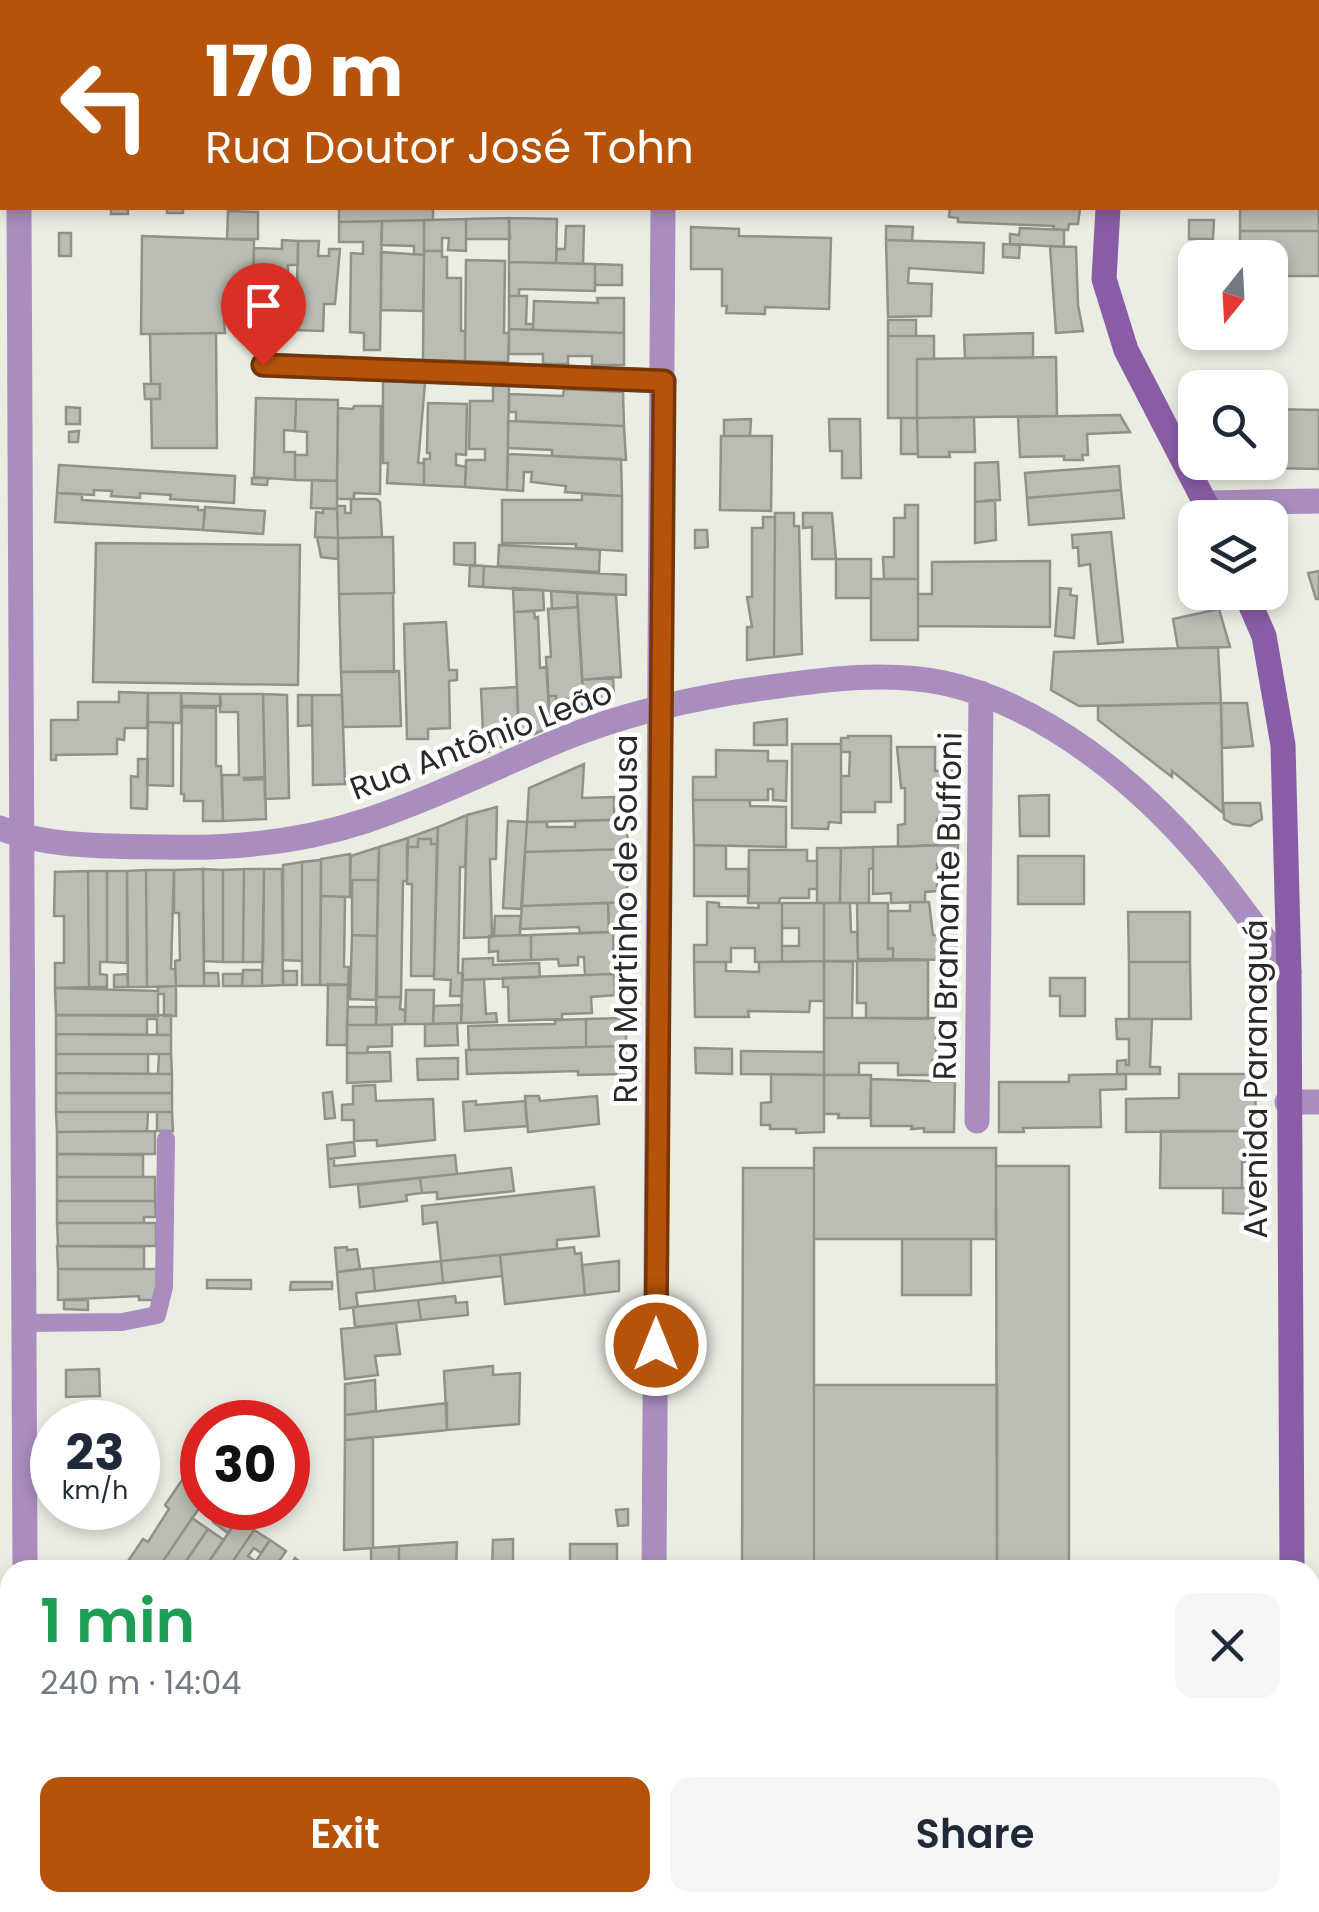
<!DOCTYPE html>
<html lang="en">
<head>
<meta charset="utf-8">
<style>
  :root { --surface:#fff; --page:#f6f6f7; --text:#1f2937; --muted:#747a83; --accent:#b45309 }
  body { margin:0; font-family:Poppins,sans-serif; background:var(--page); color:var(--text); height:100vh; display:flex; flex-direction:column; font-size:38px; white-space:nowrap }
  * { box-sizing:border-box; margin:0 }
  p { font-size:32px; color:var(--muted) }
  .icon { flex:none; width:55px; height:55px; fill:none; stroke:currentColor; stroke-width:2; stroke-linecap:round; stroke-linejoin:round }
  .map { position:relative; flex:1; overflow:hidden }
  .side { position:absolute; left:0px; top:1560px; width:1320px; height:352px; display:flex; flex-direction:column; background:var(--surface); border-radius:30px 30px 0 0; box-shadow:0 5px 15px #0003 }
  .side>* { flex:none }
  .banner { position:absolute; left:0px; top:0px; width:1320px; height:210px; box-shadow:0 5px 15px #0003; background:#b45309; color:#fff; overflow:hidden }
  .needle { width:65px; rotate:198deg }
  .fabs { position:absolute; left:1178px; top:240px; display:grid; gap:20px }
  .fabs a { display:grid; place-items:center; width:110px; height:110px; border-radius:20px; background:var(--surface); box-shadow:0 5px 15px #0003; font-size:50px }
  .speed { position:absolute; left:30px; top:1400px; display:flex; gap:20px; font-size:50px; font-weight:700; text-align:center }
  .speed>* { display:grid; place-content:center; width:130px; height:130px; border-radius:50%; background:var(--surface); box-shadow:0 5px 15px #0003; line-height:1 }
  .speed small { font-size:25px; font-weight:400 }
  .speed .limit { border:15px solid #d22; background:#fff; color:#111 }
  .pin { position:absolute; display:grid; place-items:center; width:85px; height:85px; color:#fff; margin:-102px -42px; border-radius:50% 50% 50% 0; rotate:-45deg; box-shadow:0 0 10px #0007 }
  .pin .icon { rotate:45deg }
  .me { position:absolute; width:110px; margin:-55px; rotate:0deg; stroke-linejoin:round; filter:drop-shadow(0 0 8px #0008) }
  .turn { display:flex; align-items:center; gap:35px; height:210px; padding:0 40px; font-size:45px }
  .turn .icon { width:130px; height:130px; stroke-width:2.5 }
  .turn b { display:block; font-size:70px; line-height:85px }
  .round { display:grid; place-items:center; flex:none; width:105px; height:105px; border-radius:20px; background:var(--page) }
  .head { display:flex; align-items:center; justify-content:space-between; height:170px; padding:0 40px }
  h1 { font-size:60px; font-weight:600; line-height:75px; color:#1e9e55 }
  .button { display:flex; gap:20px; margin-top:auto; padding:20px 40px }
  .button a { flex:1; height:115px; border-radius:20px; background:var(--accent); color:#fff; font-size:40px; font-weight:600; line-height:115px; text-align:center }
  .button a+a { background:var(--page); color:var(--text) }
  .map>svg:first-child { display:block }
  .building { fill:#babdb3; stroke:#8f9288; stroke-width:2.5 }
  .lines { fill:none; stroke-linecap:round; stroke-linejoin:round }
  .service { stroke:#a98dbe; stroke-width:18 }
  .minor { stroke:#a98dbe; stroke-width:25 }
  .secondary { stroke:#895da6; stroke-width:25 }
  .route-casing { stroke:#753606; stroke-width:25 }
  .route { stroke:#b45309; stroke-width:18 }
  .labels { text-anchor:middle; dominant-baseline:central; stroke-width:9; stroke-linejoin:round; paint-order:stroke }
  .street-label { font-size:32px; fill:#292a26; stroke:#fff }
</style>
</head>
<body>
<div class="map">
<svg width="1319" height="1912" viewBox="0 0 1319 1912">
  <rect width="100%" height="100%" fill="#eaede2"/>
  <path class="building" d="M240 0H306V2H240Z
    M525 0H645V2H525Z
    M720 0H810L720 2Z
    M889 0H954L889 2Z
    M954 0H1080L954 2Z
    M1318 186 1319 231H1240V208H1318Z
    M89 208H202H183V213H167V208H128V214H111V208Z
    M339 208H433V220L339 222Z
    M950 208H1080L1078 224H1069L1068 230 1053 229 1054 226 958 222V218L949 217Z
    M228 211 258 212V239H227Z
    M509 218 510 239H466V219Z
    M509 218 557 219 556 263 509 262Z
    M466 219V251L448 250 449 238H442V251H424V220Z
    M424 220V255L414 254V246L381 245 382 221Z
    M1189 220H1214L1213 239H1189Z
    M382 221 380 350H364V333L350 332 351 253 363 254V242H339V222Z
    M566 226H584L583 264 556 263 557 249H565Z
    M886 226 913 227 912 241 886 240Z
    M691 227 739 229V236L831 238 829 309 765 307V314L726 313 727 306H722V269H691Z
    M1020 228 1064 230V247L1010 244V234L1019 235Z
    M1240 231H1319V276H1270V258H1240Z
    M59 233H71V256H59Z
    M142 236 254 240 253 298 239 299 229 307 224 319 225 333 141 334Z
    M282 240 298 241V265H288L287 327 253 326 254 248 282 249Z
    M886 240 984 243 983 273 909 268 908 283 932 284 931 316 888 317Z
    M298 241H319L318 256H329V249H340L335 304H324L323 331 296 330Z
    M1003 244 1020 245 1019 258 1003 257Z
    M1050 246 1076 247 1078 305 1083 331 1056 333Z
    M424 251H442V257H447V278H461V331H465V361L423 360Z
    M381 252 424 255 423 311 381 310Z
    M466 260 505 261 504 333H509L508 362 465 361Z
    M509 262 595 264V291L519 289V296H509Z
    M595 264 622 265V285H595Z
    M509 296H527L526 324H533V330L509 329Z
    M597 298H624V333L533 330 534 301 598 303Z
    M888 320H916V336H888Z
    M509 329 624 333V365H592V356H568V364H546L543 363V354H509Z
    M216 333 217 448H152L151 399H160V384H151L150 334Z
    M1033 333V358H965L964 335Z
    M888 336H934V359H917V418H888Z
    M1056 357 1057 416 917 418V359Z
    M383 381 425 383 419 453 418 463H424V485L387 483 388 463H383Z
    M144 384H160V399H145Z
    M493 386H509L507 490 465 487 466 460H485V449H469L470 401H493Z
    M564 389 623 392 624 426 516 421V412H509V394L563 396Z
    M256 398 296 399 295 431 284 430V452H295V480L254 477Z
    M296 399 338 400 337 481 295 480V455H307V432L295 431Z
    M428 403 467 404 466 455 456 454V465L466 467 465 487 424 485V459H430V453H427Z
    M354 406H381L380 494 354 493V499H337L338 408 353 409Z
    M66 407 80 408V424H66Z
    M1270 409 1319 410V469L1264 468 1265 462H1270Z
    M1120 415 1130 432 1087 434 1088 455H1082L1083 460H1064V456L1020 457 1018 417Z
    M974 417 975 452H949L950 457H918L917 418Z
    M901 418H917L918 454H901Z
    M751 419 750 436H724V420Z
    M829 419H860L861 478H842V451H830Z
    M508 421 624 426 626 460 552 456V450L508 448Z
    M79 431 78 442H69V432Z
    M721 436H772L771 511 720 510Z
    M508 454 621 459 622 496 565 492 566 486 531 482 532 472H524L523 491 507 490Z
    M998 462 1000 500 975 502V463Z
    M59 465 235 476 234 503 170 499 171 495 140 493V498L111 496 112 491 94 490V495L57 493Z
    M1119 466 1121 490 1027 498 1025 473Z
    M252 478H268L267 485 252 484Z
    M312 480 337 481V509L311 508Z
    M1121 490 1124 518 1029 525 1027 498Z
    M57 493 82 494V500L198 507V510H205L203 530 55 522Z
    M582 494 622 496V551L576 548V544L502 543V500H582Z
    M351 499H376L380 502 382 537 338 538 337 506H345V513H351Z
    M995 500 996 540 975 543V502Z
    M905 505H918V579H884L883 557H894V518H905Z
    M205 507 265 511 263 534 203 530Z
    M323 508 337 509 338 538 315 537 316 512 323 513Z
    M775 513H794V526H799L802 654 774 657Z
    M803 513H832L836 559H812V527L803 528Z
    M763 517H775L774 657 747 660V627H752L747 597H752V528H763Z
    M695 530H707L708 547 695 548Z
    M1111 532 1123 642 1098 644 1090 564 1079 566 1078 547 1073 548 1072 535Z
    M317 537 338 538V559L321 557Z
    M393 537 394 593 339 594 338 538Z
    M96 543 300 545 298 685 93 682Z
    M454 543H475V566L454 564Z
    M499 545 600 550 599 572 498 566Z
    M836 559H871V598H836Z
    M1050 561V627L918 626V594H932V562Z
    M470 565 484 566 483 587 469 586Z
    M484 566 626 575V595L483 587Z
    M1319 571V599H1316L1308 573Z
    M871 579H918V640H871Z
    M513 588 543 590 544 610 514 612Z
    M1059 588 1071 589 1070 595 1077 596 1074 638 1055 636Z
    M551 591 577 593 578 607 552 609Z
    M393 593 394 672H341L339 594Z
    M577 593 616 595 621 677 582 680Z
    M578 607 583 692 575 693V698L556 700V696H548L546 657H551L548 609Z
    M1219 609 1230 647 1178 648 1173 619Z
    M534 611 535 618 538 617 540 668 547 667 550 727 519 741 514 612Z
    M446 622 449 670H457V680L449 681 450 728 428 729V739H407L404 624Z
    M1218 647 1221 703 1079 706 1051 690 1054 652Z
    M399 671 401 726 343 727 341 672Z
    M613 677 614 697 584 710 582 680Z
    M517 687 519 739 484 754 481 689Z
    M119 692 148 693 147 728H125L124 740 117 739V754L56 755V760H51V720H78V702H119Z
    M583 692 584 710 550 725 548 696H556V700L575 698V693Z
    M148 693H181V723L148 722Z
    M181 693 220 694 221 706H182Z
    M220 694H263L265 777 244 778V780L265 779 266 819 223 821 222 775H239L238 712H220Z
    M263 694 287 695 289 798 265 799Z
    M298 695H312V725L298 726Z
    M312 695H342L345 784 313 785Z
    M1221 703 1223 813 1172 771V777L1098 720V706Z
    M1221 703H1247L1253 746 1222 748Z
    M182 707 216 708V766H221L223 821H203V801H184V794H181Z
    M787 719V745H754V723Z
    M148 722 173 723V786L147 785Z
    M848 736H891V802H875V812H841V776H849L850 752H841V738H848Z
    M792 744H841V823L829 822 828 829 792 828Z
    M897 747H935V771L952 770 953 818 937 819V845L898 847V825L905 824V788H901Z
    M716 750 768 751V761H787L786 801 773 800V789H768V800H693V777H716Z
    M138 759H148L147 809 131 808V776L138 777Z
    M584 764 582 798 614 797V820L527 822 529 788Z
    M1049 795V836H1020L1019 796Z
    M693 800H750V806L786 807V847L694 845Z
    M1223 803H1260L1262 819 1250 826 1233 824 1224 819Z
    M497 807 496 859H490L492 937 464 938 467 815Z
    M467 815 465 867H460L458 973H463L462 996H450L451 980 434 979V976L438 827Z
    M628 819 627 849 525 852 527 822H547V827H575V821Z
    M508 821 527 822 521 909 503 908Z
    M438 827 437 844H431V839H418V847H407L408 838Z
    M408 838 407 881H403L401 997H376L379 847Z
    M418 839H431V844H437L434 976H411L412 884H407V847H418Z
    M694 845 726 846V869H749V896H694Z
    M958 845 957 864H937V891L925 892V902L891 903V893L873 894V847Z
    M379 847 378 880H350L351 856Z
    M873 847V868L869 869V903H840L841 848Z
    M817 848H841L840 903H817Z
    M627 849V902L522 906 525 852Z
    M749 850H807V861H817V889H809V898H780L779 903H748Z
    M350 854V897L321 896V859Z
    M1018 856H1084V904H1018Z
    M321 860 320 985H302V862Z
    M302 862V961L283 960V865Z
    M203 869 204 986H176L175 961 180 960 179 913H174V870Z
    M203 869 223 870V962L204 961Z
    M244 869 243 962H223V870Z
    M244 869H264L263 962H243Z
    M264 869H282L283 985 262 986Z
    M146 870H174L171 969H175L176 986 147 987Z
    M146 870 147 987H128L127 871Z
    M88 871H107V962H100V974L107 975V987H89Z
    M88 871 89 987 55 988V963H64V916H54L55 872Z
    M107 871H127V963L107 962Z
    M352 880H378L377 936 352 935Z
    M321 896 345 897 344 967H349L348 985H320Z
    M627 902V931L609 932 608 903Z
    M707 902 719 903V907L759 908 758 903H782V962H755V948H731V962H694V945H707Z
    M910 902H929L933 935H956V960L893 959V948L888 949V911H910Z
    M608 903 609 932 580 933 579 927 520 929 522 906Z
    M782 903H824V961L782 962V946H799V928H782Z
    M824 903H850L851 932H857L858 961H824Z
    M857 903H888V949L893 948V959H858Z
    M1128 912H1190V962H1129Z
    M495 916H521L520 935 494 936Z
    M613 932 614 974 585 975 584 957H578V965L559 966 558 959 531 960V935Z
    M352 935 377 936V1000L350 999Z
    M531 935V960L498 961V951L489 952V936Z
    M493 958V965L539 963 540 977 462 980 463 959Z
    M928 960V1019L866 1018V1003H857V961Z
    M824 961V1001H810L809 1012 748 1011 749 1017H695L694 962H726V971L759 972V962Z
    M824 961 853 962 852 1018H824Z
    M1129 962H1190L1191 1019H1129Z
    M243 970H262V986H242Z
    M283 971H297V985H283Z
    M204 973H218L219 986H204Z
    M127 974 128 987H114V975Z
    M223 974H243L242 986H223Z
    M614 974 615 995 591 997 592 1013 562 1014V1019L509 1021 508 987H503V978Z
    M1050 978H1085V1016H1060V996H1050Z
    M484 979 486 1014 496 1013 497 1022 461 1023 462 980Z
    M328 984 348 985 347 1045H327Z
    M176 986V1016H164V994H158V1016L56 1015 55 988 158 991V987Z
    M406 990H434L433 1024H405Z
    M376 997H401L400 1009 405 1010V1024L376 1025Z
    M462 1005 461 1023 433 1024 434 1006Z
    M348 1007H377L376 1025H347Z
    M56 1015H171V1035H157V1019H147V1035L56 1034Z
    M626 1018V1046L586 1047V1019Z
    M824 1018H936V1062L933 1061 943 1075H898V1063H859V1075H824Z
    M586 1019V1047L469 1050 468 1026 555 1024V1020Z
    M1116 1019H1152L1150 1067H1160V1074H1117V1061L1126 1060V1065H1129V1039H1117Z
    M457 1023 458 1045 425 1046V1024Z
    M347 1025H392V1046L368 1047 367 1053H347Z
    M56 1034 171 1035V1054H56Z
    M626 1046 625 1074 578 1075V1071L467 1074 466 1050Z
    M695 1048 732 1049V1074L696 1073Z
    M741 1051 824 1052V1075L741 1074Z
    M390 1052 391 1081 347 1083V1053Z
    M56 1054H148V1074L56 1073Z
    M159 1054H171L172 1074H158Z
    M458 1058V1079L418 1080 417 1059Z
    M56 1073 172 1074V1093H56Z
    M771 1074 824 1075V1132L796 1133V1129H770V1125H761V1103L771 1102Z
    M1126 1074V1089L1100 1090 1101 1127 1023 1128 1024 1132H999V1082H1069V1075Z
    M1179 1074H1256L1255 1131 1126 1132V1099L1179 1098Z
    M824 1075H871L870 1118H838L839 1114H824Z
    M871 1079 955 1082 954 1132H924V1128L911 1129 912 1126H871Z
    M375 1085 376 1101 433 1099 435 1140 377 1146V1140L354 1141V1120H342V1105L353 1104V1086Z
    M332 1092 335 1118 325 1119 323 1093Z
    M56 1093H172V1112H56Z
    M525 1096H539L540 1101 597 1096 599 1124 528 1132Z
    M476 1101V1105L525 1101 527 1126 465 1131 463 1102Z
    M56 1112H148L147 1131 57 1132Z
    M157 1112H172L173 1131H157Z
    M155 1131V1154H57V1132Z
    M1161 1131H1255L1254 1162H1242V1188H1160Z
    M354 1142 355 1156 328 1159 327 1145Z
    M814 1148H996V1239H814Z
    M57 1154 143 1155V1177H57Z
    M455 1155 457 1174 330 1187 328 1159H334V1166Z
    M996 1166H1069V1570H997Z
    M511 1168 514 1191 437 1199V1192L422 1193 420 1178Z
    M743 1168H814V1570H742Z
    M57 1177H155V1201H57Z
    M420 1178 422 1193 406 1195 407 1201 360 1207 358 1185Z
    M594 1187 599 1236 557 1240V1249L441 1261 437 1222 423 1224 422 1206Z
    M1223 1188H1254L1255 1214 1223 1213Z
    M57 1201H155L156 1217H144V1223H57Z
    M57 1223H156V1246H58Z
    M902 1239H971V1295H902Z
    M57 1246 144 1247V1269H58Z
    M347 1247V1250L357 1249 360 1269 337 1272 335 1248Z
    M574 1247 575 1254 581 1253 585 1295 505 1304 500 1255Z
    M500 1255 502 1276 443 1283 441 1261Z
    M441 1261 443 1283 375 1291 373 1268Z
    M619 1261V1291L585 1295 582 1265Z
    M373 1268 375 1291 356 1293 358 1307 340 1309 337 1272Z
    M58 1269H157V1300H139V1296L58 1300Z
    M207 1280H251V1289L207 1288Z
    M291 1282H332V1289L290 1290Z
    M455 1296 456 1303 467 1302 468 1315 421 1320 418 1300Z
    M64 1300H88V1310L64 1309Z
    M418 1300 421 1320 355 1327 353 1307Z
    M396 1323 400 1354 375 1356 378 1375 345 1379 341 1329Z
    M493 1366V1375L520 1373 519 1424 447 1430 444 1371Z
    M99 1369 100 1396 66 1397V1370Z
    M375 1380 376 1411 345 1415V1384Z
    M814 1385H997V1570H814Z
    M447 1403V1430L345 1440V1415Z
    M373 1437V1548L344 1550 345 1440Z
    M138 1443 155 1456 138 1481Z
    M182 1480 202 1494V1504L157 1570H122L143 1539 148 1542 169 1509 165 1505Z
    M202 1504V1508H222L214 1520 199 1509Z
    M222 1508 238 1519 228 1533 213 1522Z
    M628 1509V1525L618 1526 616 1510Z
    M192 1518 208 1529 180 1570H157Z
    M238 1519 254 1530 227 1570H203Z
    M208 1529 224 1540 203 1570H180Z
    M254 1530 270 1540 261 1553 254 1548 248 1556 255 1561 250 1570H227Z
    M513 1539V1570H492L493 1540Z
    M270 1540 286 1551 273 1570H250Z
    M457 1542 456 1570H399V1546Z
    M570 1544H617V1570H570Z
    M399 1546V1570H371V1548Z
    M295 1558 302 1563 297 1570H287Z
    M90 1902H123V1912H90Z
    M123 1902H153V1912H123Z
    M213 1902 315 1903V1912H212Z
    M361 1902V1912H315V1902Z
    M712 1902H764V1912H712Z
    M901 1902H973V1912H901Z
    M1032 1902H1054V1912H1032Z"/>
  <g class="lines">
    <path class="service" d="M24 1323 122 1322 157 1315 164 1287 166 1139"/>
    <path class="minor" d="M18 0V2
      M662 0V2
      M19 208 25 1570
      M263 365 664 381
      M1206 503 1319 501
      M0 828C49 848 111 846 164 847 231 849 301 842 365 821 431 799 496 767 560 740 626 713 701 696 771 687 828 679 887 671 944 683 1044 705 1137 782 1202 858 1233 894 1260 934 1289 972
      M1287 1102H1319
      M977 1121 981 693
      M654 1570 663 208
      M10 1613 4 1633 10 1760
      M1310 1849H1319
      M20 1902 21 1912
      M546 1902 561 1912
      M650 1912 651 1902
      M1127 1912 1141 1902"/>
    <path class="secondary" d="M1178 2V0
      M1108 208 1104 279 1126 350 1213 518
      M1245 592 1264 636 1283 745 1289 972 1292 1570
      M1286 1912V1902"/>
  </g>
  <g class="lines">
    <g class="route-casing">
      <path id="route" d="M263 365 664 381 656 1345"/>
    </g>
    <use href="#route" class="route"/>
  </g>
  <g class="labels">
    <g class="street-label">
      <text transform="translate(481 740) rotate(-21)">Rua Antônio Leão</text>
      <text transform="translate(947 906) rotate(-89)">Rua Bramante Buffoni</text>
      <text transform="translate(625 919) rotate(-90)">Rua Martinho de Sousa</text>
      <text transform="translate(1255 1079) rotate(-90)">Avenida Paranaguá</text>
    </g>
  </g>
</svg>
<div class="fabs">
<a><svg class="needle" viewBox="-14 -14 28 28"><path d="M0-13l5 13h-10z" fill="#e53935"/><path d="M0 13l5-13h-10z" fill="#747a83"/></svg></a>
<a><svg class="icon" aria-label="search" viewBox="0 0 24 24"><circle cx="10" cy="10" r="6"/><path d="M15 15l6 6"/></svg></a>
<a><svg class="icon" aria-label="layers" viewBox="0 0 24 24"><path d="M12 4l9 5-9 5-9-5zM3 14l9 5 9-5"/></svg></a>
</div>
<div class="speed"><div>23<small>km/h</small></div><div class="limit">30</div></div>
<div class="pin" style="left:263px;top:365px;background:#d93025"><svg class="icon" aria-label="arrive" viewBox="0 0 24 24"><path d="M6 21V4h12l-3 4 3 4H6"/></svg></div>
<svg class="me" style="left:656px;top:1345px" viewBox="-20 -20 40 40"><circle r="17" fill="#b45309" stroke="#fff" stroke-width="3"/><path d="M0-11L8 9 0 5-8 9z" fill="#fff"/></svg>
<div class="banner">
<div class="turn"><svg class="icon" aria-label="left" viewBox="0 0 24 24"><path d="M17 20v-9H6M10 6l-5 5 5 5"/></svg><div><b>170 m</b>Rua Doutor José Tohn</div></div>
</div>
<section class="side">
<div class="head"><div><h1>1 min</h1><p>240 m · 14:04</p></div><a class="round"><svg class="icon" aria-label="close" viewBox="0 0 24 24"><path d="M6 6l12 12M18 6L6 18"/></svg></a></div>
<div class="button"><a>Exit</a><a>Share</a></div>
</section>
</div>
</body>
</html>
